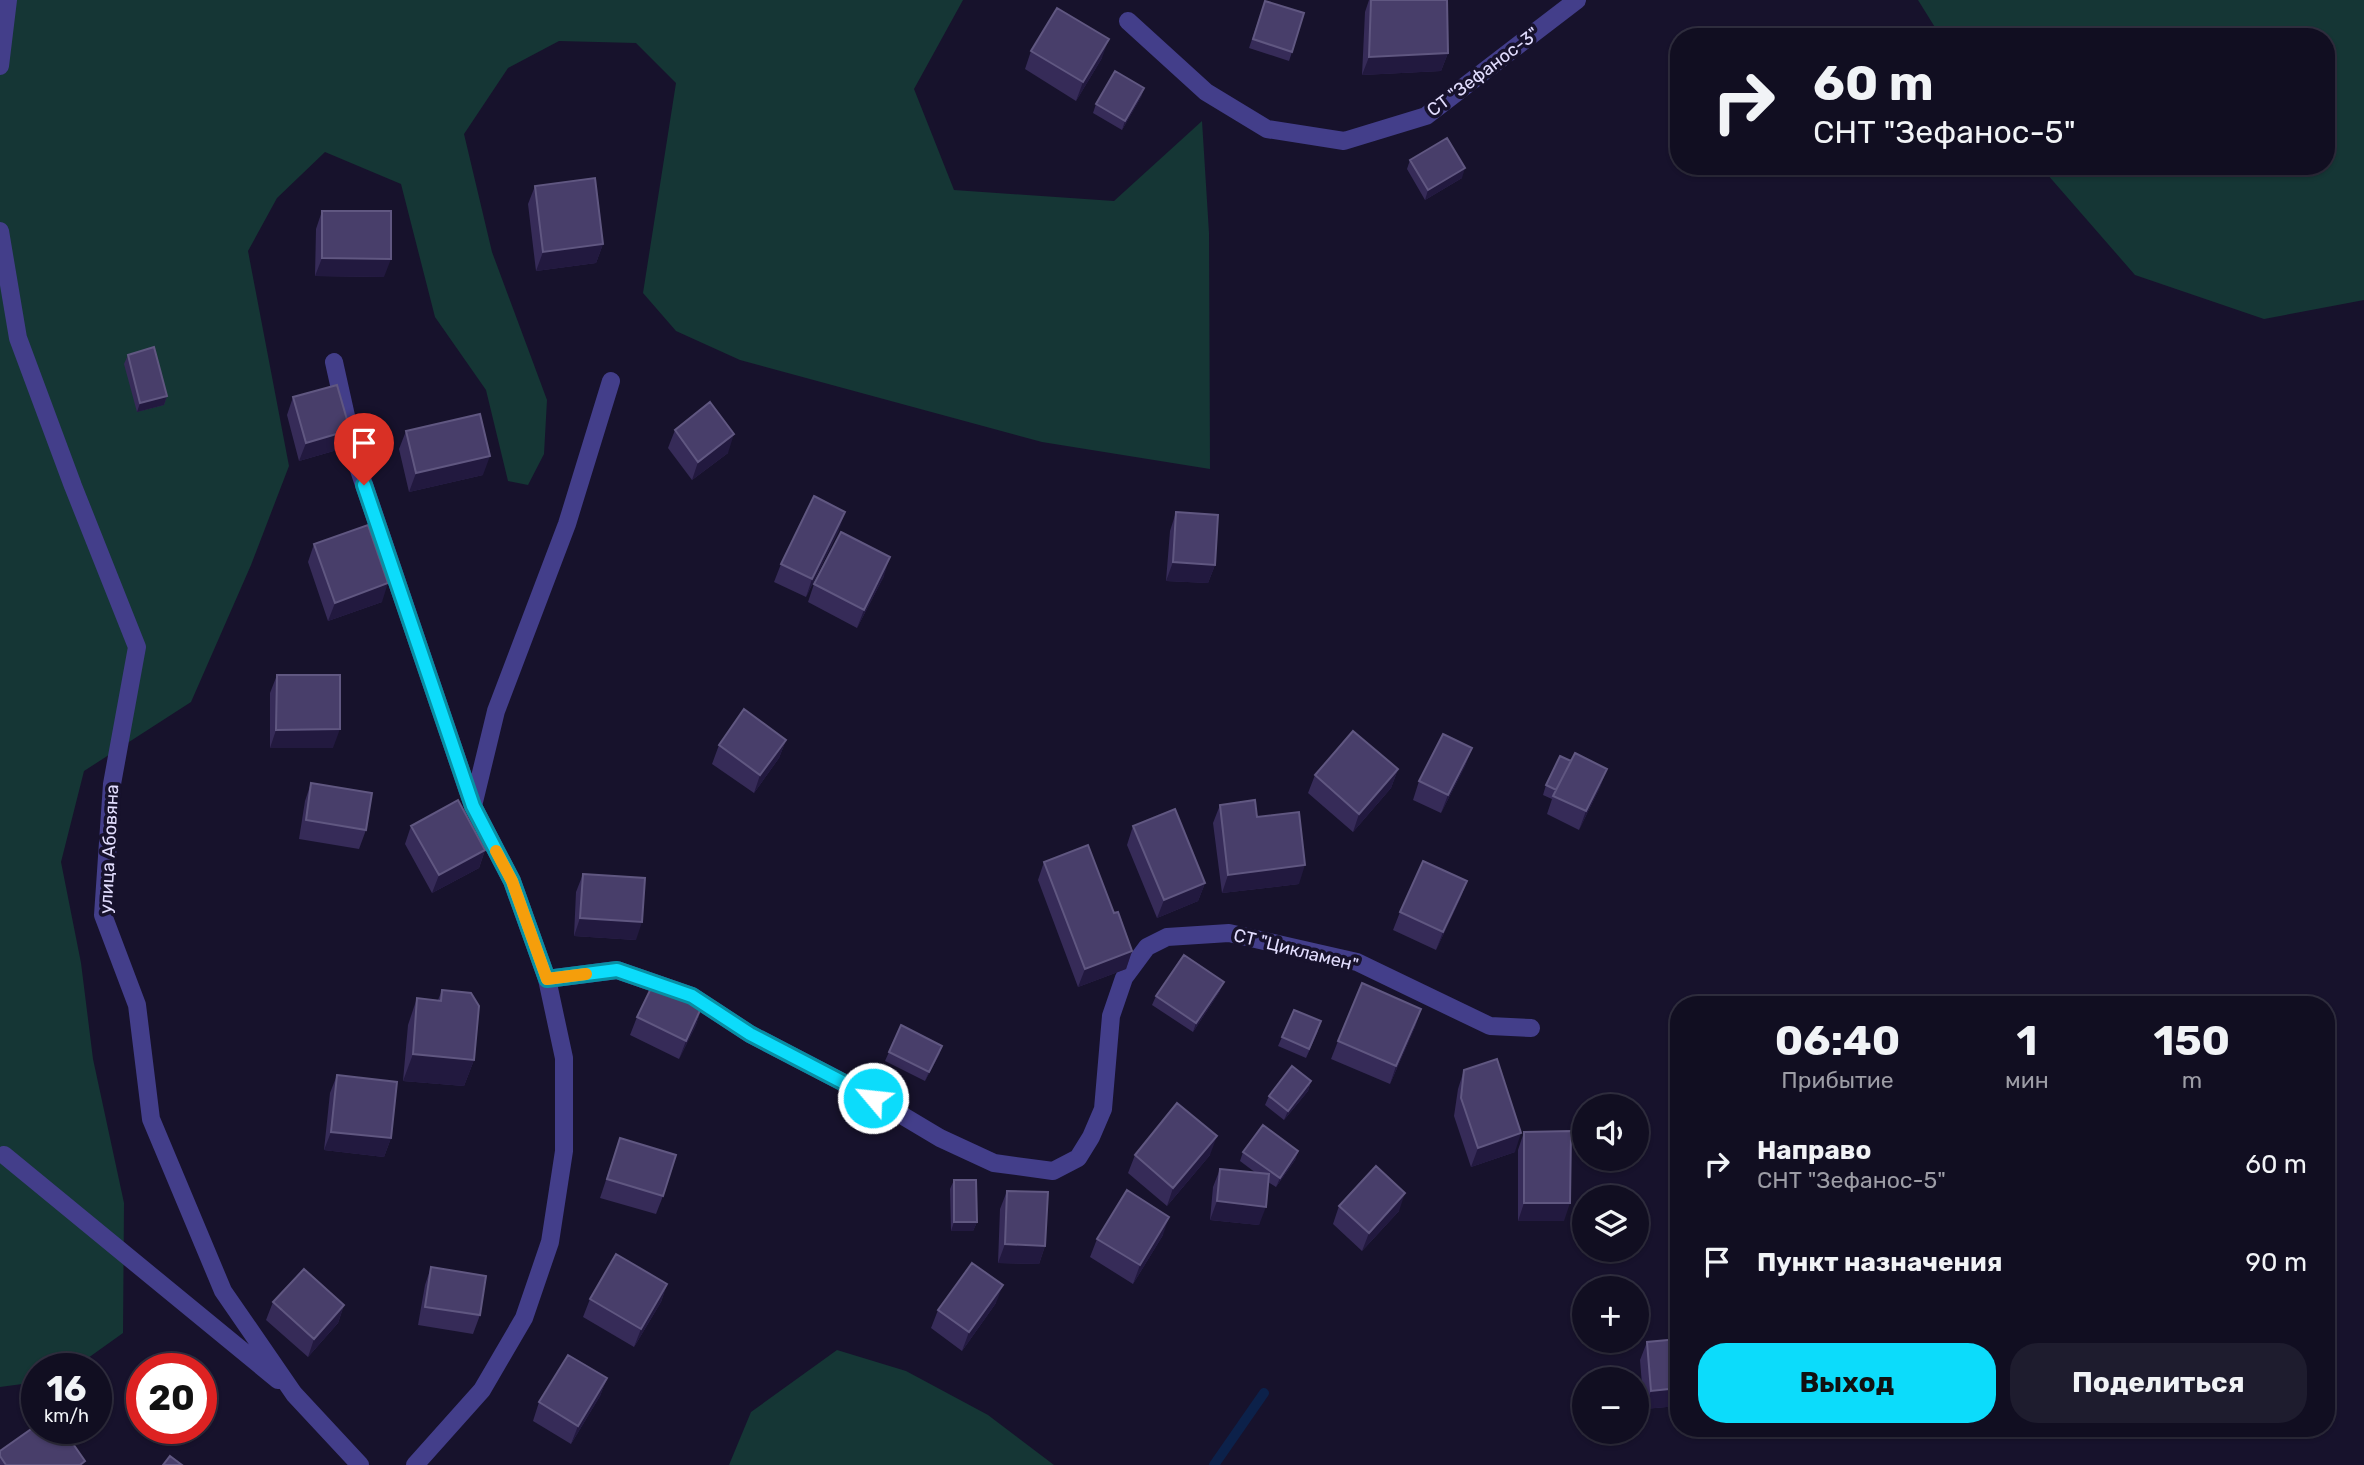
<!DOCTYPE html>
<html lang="ru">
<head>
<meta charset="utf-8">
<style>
  :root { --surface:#110e21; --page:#1e1c2e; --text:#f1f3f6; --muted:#9c9ca5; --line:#302e3f; --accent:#0cdcfb }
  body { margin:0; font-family:Rubik,sans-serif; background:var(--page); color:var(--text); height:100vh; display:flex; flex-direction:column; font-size:26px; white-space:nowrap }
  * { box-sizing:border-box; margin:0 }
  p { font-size:23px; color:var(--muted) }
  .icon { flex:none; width:38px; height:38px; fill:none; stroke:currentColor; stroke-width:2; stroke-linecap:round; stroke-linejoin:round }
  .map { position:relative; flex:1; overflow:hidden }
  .sheet { position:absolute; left:1670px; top:996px; width:665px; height:441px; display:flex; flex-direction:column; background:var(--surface); border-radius:28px; box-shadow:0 2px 5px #0004,0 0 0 2px var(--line) }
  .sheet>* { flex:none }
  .banner { position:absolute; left:1670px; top:28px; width:665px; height:147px; border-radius:28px; box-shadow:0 2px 5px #0004,0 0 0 2px var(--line); background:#110e21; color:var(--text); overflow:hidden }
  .controls { position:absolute; left:1572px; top:1094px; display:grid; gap:14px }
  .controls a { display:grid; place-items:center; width:77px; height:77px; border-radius:50%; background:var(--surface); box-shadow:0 2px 5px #0004,0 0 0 2px var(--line); font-size:35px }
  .speed { position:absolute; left:21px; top:1353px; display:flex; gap:14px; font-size:35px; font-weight:700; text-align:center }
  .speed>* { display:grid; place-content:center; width:91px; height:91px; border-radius:50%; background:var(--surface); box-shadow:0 2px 5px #0004,0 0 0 2px var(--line); line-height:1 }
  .speed small { font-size:18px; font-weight:400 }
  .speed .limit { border:10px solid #d22; background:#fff; color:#111 }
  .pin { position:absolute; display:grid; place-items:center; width:60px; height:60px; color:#fff; margin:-72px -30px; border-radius:50% 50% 50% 0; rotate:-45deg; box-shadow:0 0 7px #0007 }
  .pin .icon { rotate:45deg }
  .me { position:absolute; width:77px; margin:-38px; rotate:298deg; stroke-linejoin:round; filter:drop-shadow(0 0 5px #0008) }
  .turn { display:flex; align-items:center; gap:24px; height:147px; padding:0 28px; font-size:32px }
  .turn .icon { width:91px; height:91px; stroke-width:2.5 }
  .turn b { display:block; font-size:49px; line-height:60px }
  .eta { display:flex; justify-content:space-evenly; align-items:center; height:119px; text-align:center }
  .eta b { font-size:42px; font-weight:700; line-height:49px }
  .button { display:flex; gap:14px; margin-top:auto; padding:14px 28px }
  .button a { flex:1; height:80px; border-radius:28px; background:var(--accent); color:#111; font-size:28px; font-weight:700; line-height:80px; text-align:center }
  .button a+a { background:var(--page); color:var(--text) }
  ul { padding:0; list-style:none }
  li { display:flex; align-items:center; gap:21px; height:98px; padding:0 28px }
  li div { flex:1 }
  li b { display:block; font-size:26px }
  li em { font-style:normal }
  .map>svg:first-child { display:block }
  .green { fill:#153635 }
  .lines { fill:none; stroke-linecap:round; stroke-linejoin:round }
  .stream { stroke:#0c214a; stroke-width:10 }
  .minor { stroke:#433e8a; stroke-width:18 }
  .wall { fill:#362b58 }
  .shaded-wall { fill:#22193f }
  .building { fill:#483e6a; stroke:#605781; stroke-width:2 }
  .route-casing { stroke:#088fa3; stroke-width:18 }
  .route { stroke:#0cdcfb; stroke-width:12 }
  .slow { stroke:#f59e0b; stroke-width:12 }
  .labels { text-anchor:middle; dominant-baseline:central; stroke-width:7; stroke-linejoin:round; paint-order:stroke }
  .street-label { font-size:18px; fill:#e2ddfe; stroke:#17122c }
</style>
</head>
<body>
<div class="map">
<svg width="2364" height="1465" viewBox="0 0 2364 1465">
  <rect width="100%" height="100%" fill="#17122c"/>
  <path class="green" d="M0 0H963L914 89 954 190 1114 201 1202 121 1209 233 1210 469 1042 442 740 360 676 331 643 293 676 83 636 43 559 41 508 68 464 134 492 252 547 400 544 454 528 485 508 481 486 390 435 317 401 184 325 152 277 198 248 251 289 466 251 565 191 702 84 771 61 862 81 963 93 1059 124 1203 123 1333 74 1368H37V1382L0 1387Z
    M1918 0H2364V300L2264 319 2135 275 2040 166H2326V37H1941Z
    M837 1350 906 1371 988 1415 1054 1465H729L751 1412Z"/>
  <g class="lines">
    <path class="stream" d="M1214 1465 1264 1393"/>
    <path class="minor" d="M1128 21 1206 92 1267 129 1344 141 1426 116 1577 0
      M0 66 8 0
      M0 231 18 338 73 486 137 647 112 784 103 915 137 1005 151 1119 223 1291 294 1394 360 1465
      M334 362 356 461 473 806 512 881 547 979 564 1058V1151L550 1242 524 1318 482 1390 415 1465
      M473 806 496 711 567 524 611 381
      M547 979 617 970 692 996 750 1034 873 1098 940 1138 994 1163 1053 1171 1078 1158 1091 1137 1103 1109 1111 1016 1124 978 1147 947 1167 937 1229 933 1357 962 1490 1026 1531 1028
      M4 1155 278 1380"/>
  </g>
  <path class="wall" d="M1369 0H1447L1448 53 1441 71 1362 75 1365 12Z
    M1265 1 1292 52 1289 61 1249 48Z
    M1031 51 1102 58 1076 101 1025 69Z
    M1144 88 1141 97 1122 130 1093 113 1096 104Z
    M1410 160 1462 178 1425 200 1407 169Z
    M535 186 603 244 596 263 536 271 528 204Z
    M322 211 384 277 315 276 316 229Z
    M128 355 167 396 164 405 137 412 124 364Z
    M293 397 344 448 299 461 287 415Z
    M675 430 728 453 692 480 668 448Z
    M406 431 483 475 409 492 399 449Z
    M1176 512 1215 565 1208 583 1166 581 1170 531Z
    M839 530 806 597 774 582 781 564Z
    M314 544 382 602 328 621 308 562Z
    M884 576 857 628 808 602 814 584Z
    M277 675 333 748H270V693Z
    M786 740 779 758 754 793 712 764 719 745Z
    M1472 748 1465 766 1441 813 1413 800 1419 781Z
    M1571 761 1607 769 1600 787 1579 830 1547 814 1552 799 1543 795 1546 785Z
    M1398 769 1391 788 1353 832 1308 793 1315 775Z
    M311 783 366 830 359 849 299 839 305 801Z
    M1220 805 1257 817 1299 884 1222 893 1213 823Z
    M411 826 485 850 479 868 432 893 405 844Z
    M1133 826 1205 883 1198 901 1157 918 1127 845Z
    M1044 862 1114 913 1132 951 1126 969 1078 987 1038 880Z
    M583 874 636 940 574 936 576 892Z
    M1467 881 1460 899 1436 950 1393 930 1400 912Z
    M442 990 474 1060 464 1086 403 1081 408 1025 417 998 438 1000Z
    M1220 991 1193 1032 1152 1005 1156 996Z
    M702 1006 696 1025 679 1059 630 1035 637 1017Z
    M1421 1009 1415 1027 1390 1084 1331 1059 1338 1041Z
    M1318 1031 1306 1058 1278 1046 1282 1037Z
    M942 1046 939 1055 925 1081 885 1061 889 1052Z
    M1464 1070 1515 1152 1471 1167 1454 1116 1458 1089Z
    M337 1075 391 1138 384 1157 324 1150 330 1093Z
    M1311 1081 1308 1091 1284 1120 1265 1105 1269 1096Z
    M1524 1132 1564 1221H1518V1150Z
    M620 1138 663 1196 656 1214 600 1198Z
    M1298 1151 1295 1160 1276 1187 1268 1182 1259 1225 1210 1220 1213 1187 1220 1169 1256 1173 1240 1161 1243 1152Z
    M1135 1155H1210L1167 1206 1128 1173Z
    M954 1180 977 1222 973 1231H951L950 1189Z
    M1007 1191 1045 1246 1039 1264 998 1263 1000 1209Z
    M1339 1206 1399 1211 1362 1251 1333 1224Z
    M1163 1235 1133 1284 1090 1257 1097 1239Z
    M431 1267 480 1315 473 1334 418 1325 425 1285Z
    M667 1284 661 1302 634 1347 583 1317 590 1299Z
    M273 1302 344 1305 338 1323 308 1357 266 1320Z
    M996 1303 962 1351 931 1328 938 1310Z
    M1678 1339V1406L1644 1409 1640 1360 1647 1342Z
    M607 1378 600 1396 571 1444 533 1421 539 1402Z
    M0 1451 84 1465H0Z"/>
  <path class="shaded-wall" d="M1109 39 1102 58 1076 101 1083 82Z
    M1448 53 1441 71 1362 75 1369 57Z
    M1144 88 1141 97 1122 130 1125 121Z
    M1465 168 1462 178 1425 200 1428 190Z
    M603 244 596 263 536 271 543 252Z
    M322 258 391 259 384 277 315 276Z
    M167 396 164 405 137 412 140 403Z
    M350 430 344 448 299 461 306 443Z
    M734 434 728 453 692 480 698 462Z
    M490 456 483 475 409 492 416 473Z
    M845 512 839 530 806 597 812 579Z
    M890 557 884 576 857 628 864 610Z
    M1173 562 1215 565 1208 583 1166 581Z
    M388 583 382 602 328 621 335 603Z
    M340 729 333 748H270L276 730Z
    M786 740 779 758 754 793 760 775Z
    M1472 748 1465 766 1441 813 1448 795Z
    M1398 769 1391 788 1353 832 1359 814Z
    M1607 769 1600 787 1579 830 1586 811Z
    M485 850 479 868 432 893 439 875Z
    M1305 865 1299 884 1222 893 1228 875Z
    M1467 881 1460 899 1436 950 1443 932Z
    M1205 883 1198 901 1157 918 1164 900Z
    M580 918 642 922 636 940 574 936Z
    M1132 951 1126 969 1078 987 1085 969Z
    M1224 982 1220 991 1193 1032 1196 1023Z
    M702 1006 696 1025 679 1059 686 1041Z
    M1421 1009 1415 1027 1390 1084 1396 1066Z
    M942 1046 939 1055 925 1081 929 1072Z
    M413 1054 474 1060 464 1086 403 1081Z
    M1311 1081 1308 1091 1284 1120 1288 1111Z
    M331 1132 391 1138 384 1157 324 1150Z
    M1521 1133 1515 1152 1471 1167 1478 1148Z
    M1217 1136 1210 1155 1167 1206 1173 1188Z
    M1298 1151 1295 1160 1276 1187 1280 1178Z
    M1405 1193 1399 1211 1362 1251 1369 1233Z
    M1217 1201 1266 1207 1259 1225 1210 1220Z
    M1524 1203H1570L1564 1221H1518Z
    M1169 1217 1163 1235 1133 1284 1140 1265Z
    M954 1222H977L973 1231H951Z
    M1005 1244 1045 1246 1039 1264 998 1263Z
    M667 1284 661 1302 634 1347 641 1329Z
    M1003 1285 996 1303 962 1351 969 1332Z
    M344 1305 338 1323 308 1357 314 1339Z
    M607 1378 600 1396 571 1444 578 1426Z
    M1678 1388V1406L1644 1409 1651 1391Z"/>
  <path class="building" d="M1371 0H1447L1448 53 1369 57Z
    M1265 1 1304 13 1292 52 1253 39Z
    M1057 8 1109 39 1083 82 1031 51Z
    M1115 71 1144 88 1125 121 1096 104Z
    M1447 138 1465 168 1428 190 1410 160Z
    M595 178 603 244 543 252 535 186Z
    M322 211H391V259L322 258Z
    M154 347 167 396 140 403 128 355Z
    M337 385 350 430 306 443 293 397Z
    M710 402 734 434 698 462 675 430Z
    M480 414 490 456 416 473 406 431Z
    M814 496 845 512 812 579 781 564Z
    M1176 512 1218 515 1215 565 1173 562Z
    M368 525 388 583 335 603 314 544Z
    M841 532 890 557 864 610 814 584Z
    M277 675H340V729L276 730Z
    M744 709 786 740 760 775 719 745Z
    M1353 731 1398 769 1359 814 1315 775Z
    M1443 734 1472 748 1448 795 1419 781Z
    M1575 753 1607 769 1586 811 1553 796Z
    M1560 756 1571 761 1556 790 1546 785Z
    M311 783 372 793 366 830 306 820Z
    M458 800 485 850 439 875 411 826Z
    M1255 800 1257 817 1299 812 1305 865 1228 875 1220 805Z
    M1175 809 1205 883 1164 900 1133 826Z
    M1088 845 1114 913 1118 912 1132 951 1085 969 1044 862Z
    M1423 861 1467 881 1443 932 1400 912Z
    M583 874 645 878 642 922 580 918Z
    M1184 955 1224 982 1196 1023 1156 996Z
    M654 982 702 1006 686 1041 637 1017Z
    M1362 983 1421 1009 1396 1066 1338 1041Z
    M442 990 471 993 479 1006 474 1060 413 1054 417 998 441 1001Z
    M1294 1010 1321 1021 1309 1049 1282 1037Z
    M901 1025 942 1046 929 1072 889 1052Z
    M1497 1059 1521 1133 1478 1148 1461 1098 1464 1070Z
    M1292 1066 1311 1081 1288 1111 1269 1096Z
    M337 1075 397 1082 391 1138 331 1132Z
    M1177 1103 1217 1136 1173 1188 1135 1155Z
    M1263 1125 1298 1151 1280 1178 1243 1152Z
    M1571 1131 1570 1203H1524V1132Z
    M620 1138 676 1155 663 1196 607 1179Z
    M1376 1166 1405 1193 1369 1233 1339 1206Z
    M1220 1169 1269 1174 1266 1207 1217 1201Z
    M954 1180H976L977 1222H954Z
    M1127 1190 1169 1217 1140 1265 1097 1239Z
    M1007 1191 1048 1192 1045 1246 1005 1244Z
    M616 1254 667 1284 641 1329 590 1299Z
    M972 1263 1003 1285 969 1332 938 1310Z
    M431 1267 486 1276 480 1315 425 1307Z
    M304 1269 344 1305 314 1339 273 1302Z
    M1678 1339V1388L1651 1391 1647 1342Z
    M568 1355 607 1378 578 1426 539 1402Z
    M37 1425V1428H62L85 1461 80 1465H6L0 1456V1451Z
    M170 1456 182 1465H163Z"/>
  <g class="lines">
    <g class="route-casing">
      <path id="route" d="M364 485 473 806 512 881 547 979 617 970 692 996 750 1034 873 1098"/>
    </g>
    <use href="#route" class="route"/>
    <path class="slow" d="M496 851 512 881 547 979 586 974"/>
  </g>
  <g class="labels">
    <g class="street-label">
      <text transform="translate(1483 72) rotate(-37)">СТ "Зефанос-3"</text>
      <text transform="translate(109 849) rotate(-87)">улица Абовяна</text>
      <text transform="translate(1296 950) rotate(14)">СТ "Цикламен"</text>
    </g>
  </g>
</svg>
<div class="controls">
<a><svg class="icon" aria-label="sound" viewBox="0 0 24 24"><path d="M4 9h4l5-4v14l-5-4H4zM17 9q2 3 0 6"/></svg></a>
<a><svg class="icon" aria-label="layers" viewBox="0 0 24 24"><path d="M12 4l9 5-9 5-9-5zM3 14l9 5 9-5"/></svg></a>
<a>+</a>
<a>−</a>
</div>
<div class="speed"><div>16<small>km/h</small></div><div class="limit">20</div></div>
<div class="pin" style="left:364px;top:485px;background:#d93025"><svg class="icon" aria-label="arrive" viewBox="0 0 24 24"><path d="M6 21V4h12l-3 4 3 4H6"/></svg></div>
<svg class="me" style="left:873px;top:1098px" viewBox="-20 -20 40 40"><circle r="17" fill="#0cdcfb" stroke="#fff" stroke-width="3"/><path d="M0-11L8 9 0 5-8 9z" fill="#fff"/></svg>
<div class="banner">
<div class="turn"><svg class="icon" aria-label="right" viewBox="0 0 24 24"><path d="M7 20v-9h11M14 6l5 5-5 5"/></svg><div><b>60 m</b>СНТ &quot;Зефанос-5&quot;</div></div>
</div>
<section class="sheet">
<div class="eta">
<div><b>06:40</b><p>Прибытие</p></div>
<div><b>1</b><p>мин</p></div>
<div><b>150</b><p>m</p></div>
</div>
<ul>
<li><svg class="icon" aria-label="right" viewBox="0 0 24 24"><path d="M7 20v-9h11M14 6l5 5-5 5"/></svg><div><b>Направо</b><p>СНТ &quot;Зефанос-5&quot;</p></div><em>60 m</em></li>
<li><svg class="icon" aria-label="arrive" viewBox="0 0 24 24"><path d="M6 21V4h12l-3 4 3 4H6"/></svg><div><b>Пункт назначения</b></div><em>90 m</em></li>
</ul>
<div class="button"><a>Выход</a><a>Поделиться</a></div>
</section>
</div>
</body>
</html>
